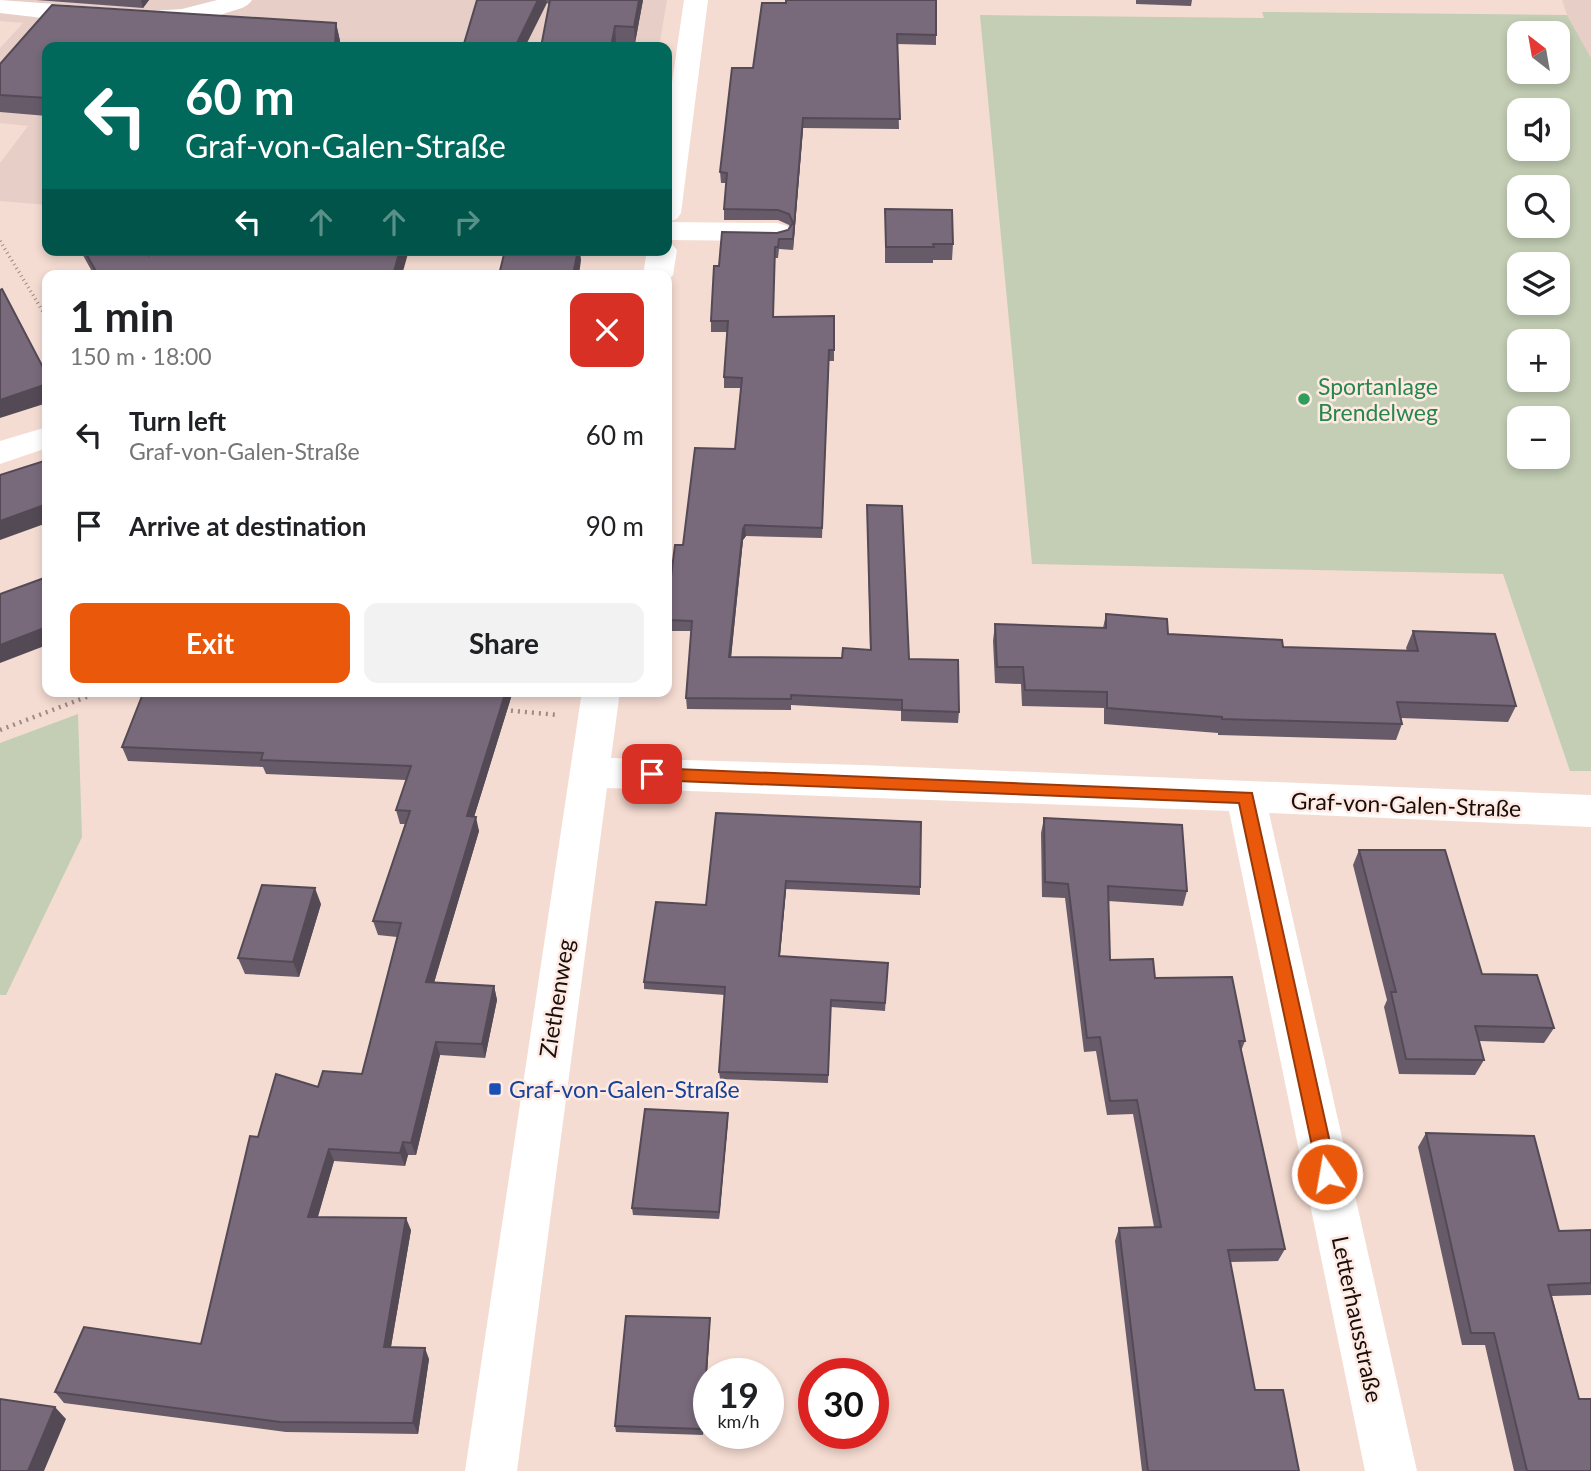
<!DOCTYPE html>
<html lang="en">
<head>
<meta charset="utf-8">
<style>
  :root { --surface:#fff; --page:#f2f2f2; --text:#202124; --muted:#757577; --accent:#ea580c }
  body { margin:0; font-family:Lato,sans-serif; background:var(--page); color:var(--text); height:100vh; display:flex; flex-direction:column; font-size:26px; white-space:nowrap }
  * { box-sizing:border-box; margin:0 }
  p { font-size:23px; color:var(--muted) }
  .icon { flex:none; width:38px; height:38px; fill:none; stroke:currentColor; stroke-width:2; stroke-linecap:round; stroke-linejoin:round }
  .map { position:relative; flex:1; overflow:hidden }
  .side { position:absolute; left:42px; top:270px; width:630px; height:427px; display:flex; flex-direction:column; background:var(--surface); border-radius:14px; box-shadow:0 4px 10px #0003 }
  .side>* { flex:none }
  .top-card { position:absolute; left:42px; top:42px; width:630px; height:214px; border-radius:14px; box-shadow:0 4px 10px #0003; background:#00695c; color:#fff; overflow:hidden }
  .needle { width:46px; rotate:329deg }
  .tools { position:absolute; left:1507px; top:21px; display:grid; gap:14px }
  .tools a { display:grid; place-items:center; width:63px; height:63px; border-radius:14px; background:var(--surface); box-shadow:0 4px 10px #0003; font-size:35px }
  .speed { position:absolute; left:693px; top:1358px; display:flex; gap:14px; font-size:35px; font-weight:700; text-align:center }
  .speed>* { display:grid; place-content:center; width:91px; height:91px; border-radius:50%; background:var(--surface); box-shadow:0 4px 10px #0003; line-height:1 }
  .speed small { font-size:18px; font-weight:400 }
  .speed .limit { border:10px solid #d22; background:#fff; color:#111 }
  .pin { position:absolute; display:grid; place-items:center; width:60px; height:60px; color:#fff; margin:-30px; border-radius:14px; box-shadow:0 4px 10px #0006 }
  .me { position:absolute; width:77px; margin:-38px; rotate:348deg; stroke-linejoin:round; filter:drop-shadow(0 0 5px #0008) }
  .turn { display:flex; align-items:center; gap:24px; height:147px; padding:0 28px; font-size:32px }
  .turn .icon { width:91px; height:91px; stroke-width:2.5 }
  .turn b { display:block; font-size:49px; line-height:60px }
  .lanes { display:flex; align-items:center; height:66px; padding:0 28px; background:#0003; justify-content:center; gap:35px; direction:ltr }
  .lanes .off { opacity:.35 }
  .round { display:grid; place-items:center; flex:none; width:74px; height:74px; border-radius:14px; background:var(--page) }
  .summary { display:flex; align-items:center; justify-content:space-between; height:119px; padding:0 28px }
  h1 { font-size:42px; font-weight:700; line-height:52px }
  .cta { display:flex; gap:14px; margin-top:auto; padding:14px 28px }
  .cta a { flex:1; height:80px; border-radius:14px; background:var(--accent); color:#fff; font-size:28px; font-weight:700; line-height:80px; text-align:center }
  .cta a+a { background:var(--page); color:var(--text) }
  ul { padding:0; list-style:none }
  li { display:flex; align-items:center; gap:21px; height:91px; padding:0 28px }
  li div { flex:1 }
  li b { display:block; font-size:26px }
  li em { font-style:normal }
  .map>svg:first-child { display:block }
  .commercial { fill:#e7cec7 }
  .green { fill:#c3ceb4; fill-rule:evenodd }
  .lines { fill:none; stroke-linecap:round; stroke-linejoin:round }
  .path-far1 { stroke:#9d8b83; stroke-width:3.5; stroke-dasharray:1 3.5; stroke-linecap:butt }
  .path { stroke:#9d8b83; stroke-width:4.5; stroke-dasharray:2 5; stroke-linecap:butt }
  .minor { fill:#fff; fill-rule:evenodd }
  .wall { fill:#675b6a }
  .shaded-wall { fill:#544a56 }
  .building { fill:#786a7b; stroke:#544a56; stroke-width:2 }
  .route { fill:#ea580c; stroke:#983908; stroke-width:2 }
  .leisure-dot { fill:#2e9e5b; stroke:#ffeae3; stroke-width:2.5 }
  .transit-dot { fill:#1a4fb4; stroke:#ffeae3; stroke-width:2.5 }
  .labels { text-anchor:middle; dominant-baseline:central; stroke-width:5; stroke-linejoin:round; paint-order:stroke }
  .leisure-label { font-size:23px; fill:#27864d; stroke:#ffeae3; text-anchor:start }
  .street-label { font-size:23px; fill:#180f0c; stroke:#ffeae3 }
  .transit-label { font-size:23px; fill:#164399; stroke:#ffeae3; text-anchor:start }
</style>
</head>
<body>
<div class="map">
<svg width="1591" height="1471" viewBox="0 0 1591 1471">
  <rect width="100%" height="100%" fill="#f5dcd2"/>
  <path class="commercial" d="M0 0H667L659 47H47V205L0 201V163L28 126 0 123V48L23 23 0 21Z
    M1562 0H1591V58L1567 15Z"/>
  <path class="green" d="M1262 12 1567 15 1591 58V771H1570L1503 574 1032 564 980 15 1264 18ZM1519 33H1558V72H1519ZM1519 110H1558V149H1519ZM1519 187H1558V226H1519ZM1558 264V303H1519V264ZM1519 341H1558V380H1519ZM1519 418H1558V457H1519Z
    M78 714 82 837 6 995H0V743Z"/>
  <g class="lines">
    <path class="path-far1" d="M0 241 47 318"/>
    <path class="path" d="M294 691 331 695
      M504 710 558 715
      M0 730 102 691"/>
    <path class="minor" d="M0 0 152 11 182 9 217 0H252C247 8 238 9 229 12 156 39 75 21 0 13Z
      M684 0H708L681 213 677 219 667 222V117Z
      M667 222 777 223 787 226 791 232 787 238 777 241 667 240Z
      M667 242 672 244 677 250 673 275 668 281 667 275H643L647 250H667Z
      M47 427V448L0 464V441Z
      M582 691H620L611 758 861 765 1591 795V827L1269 813 1417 1471H1365L1229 811 607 788 517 1471H465Z"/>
  </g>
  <path class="wall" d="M36 0H149L143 8Z
    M477 0H643L635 43H616L547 3Z
    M1136 0H1192L1191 6 1136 4Z
    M785 3 936 35V45L897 44 899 129 803 128 793 250 779 249 778 258H775L773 317 834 350V361H829L822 538 746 536 743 540 731 657 842 658 870 650 867 505 909 659 959 712 958 723 901 721V711L791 705V710L687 709 686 698 691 631H667V609L683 545 735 449 741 388H724V377L728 332H711V321L719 266 777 233 788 230 790 227 789 225 778 220H724V209L726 183H721L720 172 753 68Z
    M52 5 336 23 340 41V47H47V116L0 112V64Z
    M885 209 953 244 952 260H933V263H885Z
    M80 250H147L149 255 402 275H94Z
    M1106 614 1168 634 1283 647 1407 651 1406 648 1413 631 1516 706 1508 722 1401 718 1402 724 1396 740 1218 735V733L1104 724V708L1022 706 1021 684 995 683 993 641 995 624 1103 628Z
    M513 691 474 817 479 831 434 983 494 986 497 1000 485 1058 440 1055 416 1155H408L405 1166 334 1161 318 1217 411 1230 391 1347 429 1359 418 1434 286 1432 64 1403 55 1392 201 1344 258 1137 318 1087 362 1074 397 937 378 935 373 921 405 824H400L396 810 406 780 266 774 263 767 128 761 122 747 337 695Z
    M716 813 920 887V895L786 889 780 956 888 963 885 1011 831 1007 828 1083 720 1079 719 1072 725 995 644 989V982L706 905Z
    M1044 818 1187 891 1183 906 1108 901 1110 960 1155 978 1245 1041 1241 1051 1285 1249 1278 1261 1230 1262 1255 1390 1299 1471H1142L1115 1241 1119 1228 1154 1227 1133 1114 1107 1115 1096 1051 1084 1052 1065 898 1042 897 1041 833Z
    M1359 850 1482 974 1554 1028 1544 1043 1479 1041 1484 1060 1475 1075 1399 1074 1384 1007 1387 1000 1353 865Z
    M321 904 299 977 245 974 238 958Z
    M728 1113V1120L719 1219 633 1215 632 1208Z
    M1426 1133 1559 1231 1591 1230V1295L1552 1296 1579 1399 1591 1471H1514L1485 1345H1462L1418 1147Z
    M710 1318V1325L703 1435 616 1432 615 1426Z"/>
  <path class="shaded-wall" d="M141 0H149L143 8Z
    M538 0H546L547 3 525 47H515Z
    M639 0H643L635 43 634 27Z
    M336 23 340 41V47H335Z
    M615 26 616 43V47H611Z
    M803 118V128L793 250V239Z
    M400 250H409L402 275H393Z
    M577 250H580L581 260 579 275H573Z
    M47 384V403L0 418V400Z
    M47 504V523L0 540V521Z
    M745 525 746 536 743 540 730 668 729 657 743 529Z
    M47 627V645L0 663V645Z
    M506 691H513L470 830 467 816Z
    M476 817 479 831 430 996 426 982Z
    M786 881V889L779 964V956Z
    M315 888 321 904 299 977 293 962Z
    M494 986 497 1000 485 1058 482 1044Z
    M436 1042 440 1055 416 1155 411 1143Z
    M728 1113V1120L719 1219V1212Z
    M403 1142 408 1155 405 1166 400 1153Z
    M329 1149 334 1161 314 1229 308 1217Z
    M406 1218 411 1230 389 1358 384 1347Z
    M710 1318V1325L703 1435 702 1429Z
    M425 1348 429 1359 418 1434 413 1423Z
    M55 1407 66 1419 44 1471H28Z"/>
  <path class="building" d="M477 0H538L515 47H463Z
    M550 0H639L634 27 615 26 611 47H541Z
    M786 0H936V35L897 34 900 119 803 118 793 239H779L778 247H775L773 317 834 316V350H829L822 528 745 525 743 529 729 657 842 658 843 648 871 650 867 505 902 506 909 659 958 660 959 712 902 710V700L791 695V699L686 698 692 621 667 620V609L675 545H683L695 448 735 449 742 378 724 377 728 321H711L714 266H719L722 232 777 233 788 230 793 223 789 214 778 210 724 209 727 173 720 172 732 68H753L762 3H786Z
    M52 5 336 23 335 47H47V98L0 95V64Z
    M885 209 952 210 953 244H933L934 247H886Z
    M84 250H147L149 255 152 250H400L393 275H107L106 273 98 275Z
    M505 250H578L573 275H499Z
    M2 289 47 375V384L0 400V290Z
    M47 460V504L0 521V475Z
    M47 577V627L0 645V594Z
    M1106 614 1167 619 1168 634 1282 640 1283 647 1418 651 1413 631 1495 634 1516 706 1397 702 1402 724 1222 719V717L1107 708V692L1025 690 1023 667H997L995 624 1106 628Z
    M144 691H248L337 695 338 691H506L467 816 476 817 426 982 494 986 482 1044 436 1042 411 1143 403 1142 400 1153 329 1149 308 1217 406 1218 384 1347 425 1348 413 1423 280 1422 55 1392 84 1327 201 1344 250 1136 258 1137 276 1074 318 1087 323 1071 362 1074 401 923 373 921 410 811 396 810 411 766 261 760 263 753 122 747Z
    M716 813 921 822 920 887 786 881 779 956 888 963 885 1003 831 1000 828 1075 719 1072 725 987 644 982 656 902 706 905Z
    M1044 818 1182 825 1187 891 1108 886 1110 960 1153 959 1155 978 1232 977 1245 1041H1239L1285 1249 1228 1250 1255 1390H1283L1299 1471H1148L1119 1228 1161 1227 1137 1100 1110 1101 1100 1037 1087 1038 1068 884 1045 882Z
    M1359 850H1445L1482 974 1537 975 1554 1028 1475 1026 1484 1060 1406 1059 1391 992H1396Z
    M262 885 315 888 293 962 238 958Z
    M645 1109 728 1113 719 1212 632 1208Z
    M1426 1133 1534 1136 1559 1231 1591 1230V1283L1548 1285 1579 1399H1591V1471H1527L1494 1333H1471Z
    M626 1316 710 1318 702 1429 615 1426Z
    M0 1399 55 1407 28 1471H0Z"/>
  <path class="route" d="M652 768 1252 793 1337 1174 1334 1181 1327 1183 1321 1181 1318 1174 1239 803 652 780 644 774Z"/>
  <circle class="leisure-dot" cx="1304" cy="399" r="7"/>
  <rect class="transit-dot" x="488" y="1082" width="14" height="14" rx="3.5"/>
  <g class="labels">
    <g class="leisure-label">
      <text x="1318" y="386">Sportanlage<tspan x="1318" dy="26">Brendelweg</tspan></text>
    </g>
    <g class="street-label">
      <text transform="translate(1406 804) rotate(2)">Graf-von-Galen-Straße</text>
      <text transform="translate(556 998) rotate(-81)">Ziethenweg</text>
      <text transform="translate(1358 1319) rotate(78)">Letterhausstraße</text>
    </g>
    <g class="transit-label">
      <text x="509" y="1089">Graf-von-Galen-Straße</text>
    </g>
  </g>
</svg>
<div class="tools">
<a><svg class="needle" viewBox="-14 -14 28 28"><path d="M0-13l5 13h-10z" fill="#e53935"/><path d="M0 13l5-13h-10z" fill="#757577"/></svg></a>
<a><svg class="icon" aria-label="sound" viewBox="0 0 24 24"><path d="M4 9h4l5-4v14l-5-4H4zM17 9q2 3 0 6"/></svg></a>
<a><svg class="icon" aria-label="search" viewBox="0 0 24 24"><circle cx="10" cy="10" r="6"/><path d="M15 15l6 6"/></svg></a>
<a><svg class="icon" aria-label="layers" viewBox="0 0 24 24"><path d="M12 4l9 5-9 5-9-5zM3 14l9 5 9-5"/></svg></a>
<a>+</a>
<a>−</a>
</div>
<div class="speed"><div>19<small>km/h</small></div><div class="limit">30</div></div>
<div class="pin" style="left:652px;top:774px;background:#d93025"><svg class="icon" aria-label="arrive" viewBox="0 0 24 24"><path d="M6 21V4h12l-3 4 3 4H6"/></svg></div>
<svg class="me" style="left:1327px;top:1174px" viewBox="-20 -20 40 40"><circle r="17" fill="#ea580c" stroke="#fff" stroke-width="3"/><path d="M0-11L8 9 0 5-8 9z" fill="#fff"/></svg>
<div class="top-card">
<div class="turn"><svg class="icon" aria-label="left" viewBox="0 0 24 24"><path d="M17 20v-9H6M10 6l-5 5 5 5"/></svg><div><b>60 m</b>Graf-von-Galen-Straße</div></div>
<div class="lanes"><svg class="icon" aria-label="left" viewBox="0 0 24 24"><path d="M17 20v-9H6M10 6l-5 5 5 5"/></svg><svg class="icon off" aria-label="ahead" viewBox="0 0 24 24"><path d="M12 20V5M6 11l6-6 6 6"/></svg><svg class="icon off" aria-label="ahead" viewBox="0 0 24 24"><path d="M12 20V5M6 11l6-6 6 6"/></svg><svg class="icon off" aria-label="right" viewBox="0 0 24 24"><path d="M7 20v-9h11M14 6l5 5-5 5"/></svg></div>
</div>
<section class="side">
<div class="summary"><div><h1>1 min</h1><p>150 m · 18:00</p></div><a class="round" style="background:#d93025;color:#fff"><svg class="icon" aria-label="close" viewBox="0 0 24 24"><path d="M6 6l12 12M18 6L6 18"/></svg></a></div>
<ul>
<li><svg class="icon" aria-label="left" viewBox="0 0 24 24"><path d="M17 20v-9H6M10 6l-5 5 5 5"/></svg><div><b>Turn left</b><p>Graf-von-Galen-Straße</p></div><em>60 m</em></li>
<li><svg class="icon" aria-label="arrive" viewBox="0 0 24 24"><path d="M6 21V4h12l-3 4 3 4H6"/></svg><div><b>Arrive at destination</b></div><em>90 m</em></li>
</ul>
<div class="cta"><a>Exit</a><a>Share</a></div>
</section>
</div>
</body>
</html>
